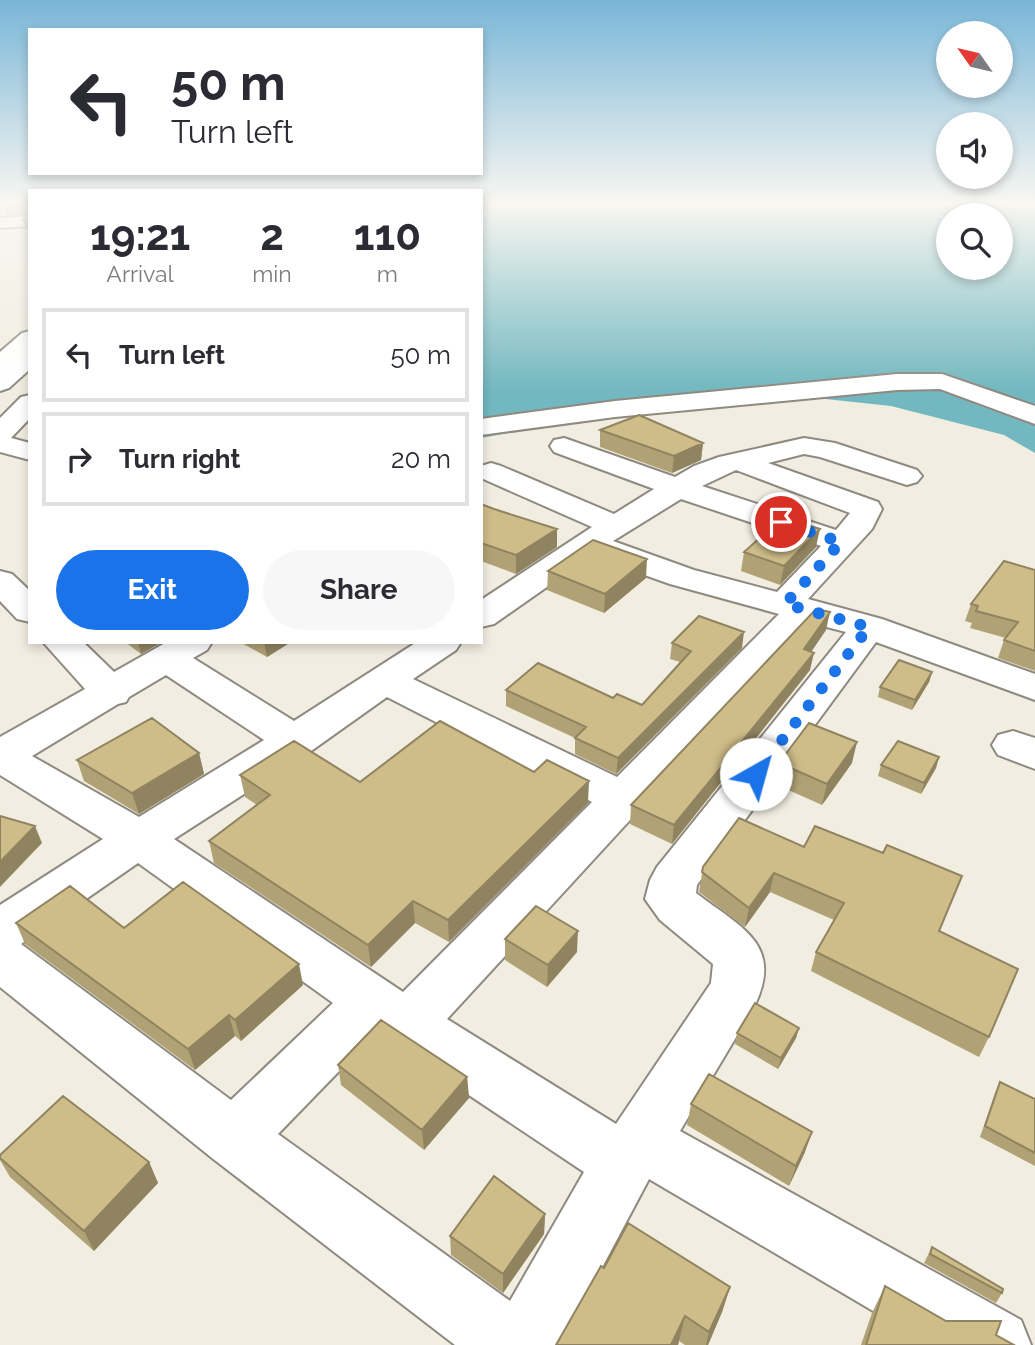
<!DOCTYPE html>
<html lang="en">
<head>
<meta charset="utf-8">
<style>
  :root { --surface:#fff; --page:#f7f7f7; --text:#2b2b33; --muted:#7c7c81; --line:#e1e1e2; --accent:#1a73e8 }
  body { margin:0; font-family:Raleway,sans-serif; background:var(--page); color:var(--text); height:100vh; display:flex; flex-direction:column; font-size:26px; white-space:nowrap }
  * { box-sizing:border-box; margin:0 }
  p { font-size:23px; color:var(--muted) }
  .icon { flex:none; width:38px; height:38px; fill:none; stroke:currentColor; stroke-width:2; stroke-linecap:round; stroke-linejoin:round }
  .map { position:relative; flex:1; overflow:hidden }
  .drawer { position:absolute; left:28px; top:189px; width:455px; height:455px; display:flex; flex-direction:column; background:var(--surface); border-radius:0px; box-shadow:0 4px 10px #0003 }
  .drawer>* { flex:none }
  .top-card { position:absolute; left:28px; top:28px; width:455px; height:147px; border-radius:0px; box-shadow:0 4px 10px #0003; background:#fff; color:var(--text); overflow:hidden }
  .needle { width:46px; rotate:304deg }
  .buttons { position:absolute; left:936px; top:21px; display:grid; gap:14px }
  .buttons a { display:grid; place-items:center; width:77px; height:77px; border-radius:50%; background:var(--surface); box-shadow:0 4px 10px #0003; font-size:35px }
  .pin { position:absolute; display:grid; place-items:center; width:60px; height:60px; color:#fff; margin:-30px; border:4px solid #fff; border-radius:50%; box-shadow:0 2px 7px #0007 }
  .me { position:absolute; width:77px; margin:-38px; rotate:38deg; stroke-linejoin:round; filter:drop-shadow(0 0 5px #0008) }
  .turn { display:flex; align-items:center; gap:24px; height:147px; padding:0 28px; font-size:32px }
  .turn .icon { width:91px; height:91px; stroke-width:2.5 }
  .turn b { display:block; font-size:49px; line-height:60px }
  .eta { display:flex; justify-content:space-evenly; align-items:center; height:119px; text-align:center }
  .eta b { font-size:42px; font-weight:700; line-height:49px }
  .primary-button { display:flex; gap:14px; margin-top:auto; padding:14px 28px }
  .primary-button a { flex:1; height:80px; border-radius:42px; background:var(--accent); color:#fff; font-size:28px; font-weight:700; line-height:80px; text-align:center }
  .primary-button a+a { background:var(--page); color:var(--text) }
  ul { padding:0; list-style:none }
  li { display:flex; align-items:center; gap:21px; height:94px; margin:0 14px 10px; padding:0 14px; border:4px solid var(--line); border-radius:0px }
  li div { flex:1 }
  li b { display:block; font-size:26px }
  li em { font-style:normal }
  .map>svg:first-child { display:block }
  .water { fill:#73b8c0; fill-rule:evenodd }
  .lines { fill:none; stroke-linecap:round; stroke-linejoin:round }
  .street-casing { stroke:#8e8a80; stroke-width:4 }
  .secondary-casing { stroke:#8e8a80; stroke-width:4 }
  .street { fill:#fff; fill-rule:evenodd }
  .secondary { fill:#fff; fill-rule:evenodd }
  .wall { fill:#b1a276 }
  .shaded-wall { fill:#908460 }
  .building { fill:#cebc89; stroke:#908460; stroke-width:2 }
  .route { stroke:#1a73e8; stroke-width:12; stroke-dasharray:0 21.6 }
</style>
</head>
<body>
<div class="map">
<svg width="1035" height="1345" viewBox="0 0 1035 1345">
  <rect width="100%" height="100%" fill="#f1ede1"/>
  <path class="water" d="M481 202H540L605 208 727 207 798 202H1035V453L1004 435 891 406 788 395 600 416 481 438ZM948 215H1001V268H948Z"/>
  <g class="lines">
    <g class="street-casing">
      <path id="street" d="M30 216V226L0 228V218Z
        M30 331V351L9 370 0 372V352L22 333Z
        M897 374H942L1035 406V424L940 389 897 390 615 417 481 435V419L615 401Z
        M0 435 30 443V460L0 452Z
        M564 438 675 477 694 466 719 457 804 438 835 443 917 470 922 476 917 482 907 485 820 457 804 454 768 463 878 502 882 509 872 529 808 599 882 619 1035 674V700L876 642 697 885 696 893C740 927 785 944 754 1007L680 1131 1021 1320 1031 1345H931L649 1179 561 1345H455L212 1158 0 987V905L103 839 0 775V737L85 689 43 642H83L114 672 167 642H212L207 650 193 658 294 721 417 642H461L456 650 413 679 617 777 779 614 670 584 591 556 494 624 481 627V600L592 527 481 478V466L491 463 501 466 614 514 654 489 554 452 550 446 554 440ZM736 470 850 513 836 530 702 486ZM681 499 821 546 777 592 694 570 613 541ZM811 623 846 632 657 867 650 880 645 899 660 920 713 964 711 983 616 1124 447 1019ZM166 675 264 740 139 817 32 756 118 704 126 702 129 697ZM387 697 592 802 403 992 174 839 311 751ZM138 863 333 1003 231 1100 21 944ZM376 1033 584 1172 510 1301 278 1134Z
        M0 571 12 574 30 591V622L17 619 0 601Z
        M1013 731 1035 738V769L998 755 992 745 998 735Z"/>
    </g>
    <g class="secondary-casing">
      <path id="secondary" d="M30 349V369L9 388 0 391V370L22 351Z
        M30 395V418L10 439 0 441V418L21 397Z"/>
    </g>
    <use href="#street" class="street"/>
    <use href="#secondary" class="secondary"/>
  </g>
  <path class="wall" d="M30 202V214L7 215 5 206Z
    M600 430 703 443 701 460 672 473 600 447Z
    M481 504 557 547 516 574 481 561Z
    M816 547 780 585 741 571 744 552Z
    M1035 570V671L998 658 1004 640 1006 638 970 628 972 623 965 621 971 604Z
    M548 571 646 578 604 613 547 590Z
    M826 630 811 651 810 670 672 844 630 824 631 805Z
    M125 642H162L141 654Z
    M240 642H291L267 657Z
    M672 643 742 648 616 774 575 754V738L506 706V690L613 698 642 705 680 662 670 659Z
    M932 672 929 682 912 710 878 697 880 687Z
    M199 753 204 774 139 814 84 781 77 760Z
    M939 757 936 768 921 794 878 776 881 765Z
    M779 763H852L822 805 775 784Z
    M240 775 360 782 588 803 449 942 415 923 371 967 214 863 209 841 257 805 245 797Z
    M804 847 883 853 962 876 939 931 989 1037 979 1057 811 971 816 952 834 920 770 892 745 927 699 892 703 867Z
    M16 923 124 928 303 985 241 1041 235 1036 195 1070 25 944Z
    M505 939 577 952 547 987 505 960Z
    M799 1028 796 1038 778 1069 735 1044 737 1033Z
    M338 1065 467 1077 469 1098 424 1150 341 1085Z
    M1000 1082 1035 1099V1166L980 1137 995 1093Z
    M691 1104 805 1152 789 1186 687 1125Z
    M0 1155 149 1162 158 1183 94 1251 10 1177 0 1160Z
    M545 1214 544 1234 503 1293 451 1255 450 1236Z
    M932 1247 1002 1293 996 1303 924 1263Z
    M604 1268 730 1287 722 1312 708 1345H685L679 1341 678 1345H556Z
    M885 1286 946 1321 996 1335 1014 1345H861L872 1313Z"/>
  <path class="shaded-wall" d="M703 443 701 460 672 473 674 456Z
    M557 529V547L516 574V555Z
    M820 529 816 547 780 585 784 566Z
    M647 559 646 578 604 613 605 594Z
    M830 612 826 630 801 667 804 649Z
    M744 632 742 648 616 774 618 758Z
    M138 642H162L141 654Z
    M264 642H291L267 657Z
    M814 653 810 670 672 844 674 825Z
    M932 672 929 682 912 710 915 700Z
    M857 742 852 763 822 805 827 784Z
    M199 753 204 774 139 814 132 793Z
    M939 757 936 768 921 794 924 783Z
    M589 781 588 803 449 942 448 920Z
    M35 826 42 843 0 887V862Z
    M774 873 770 892 745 927 749 908Z
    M413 901 415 923 371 967 368 945Z
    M578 931 577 952 547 987 548 965Z
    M299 964 303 985 241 1041 235 1020Z
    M229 1015 235 1036 195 1070 188 1049Z
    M799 1028 796 1038 778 1069 781 1058Z
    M467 1077 469 1098 424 1150 422 1130Z
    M812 1132 805 1152 789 1186 796 1166Z
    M149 1162 158 1183 94 1251 84 1231Z
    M545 1214 544 1234 503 1293V1274Z
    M730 1287 722 1312 708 1345H706L709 1332Z
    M685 1316 678 1345H671Z"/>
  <path class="building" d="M5 202H30V211L29 205 5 206Z
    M30 217V233L24 220Z
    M639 415 703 443 674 456 600 430Z
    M481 504 494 509 557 529 516 555 481 543Z
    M783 517 820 529 784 566 744 552Z
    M593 540 647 559 605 594 548 571Z
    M1004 561 1035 570V651L1004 640 1018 622 976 611 978 606 971 604Z
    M816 609 830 612 804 649 814 653 674 825 631 805Z
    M699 616 744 632 618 758 575 738 586 727 506 690 538 663 613 698 617 694 642 705 691 651 672 643Z
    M899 660 932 672 915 700 880 687Z
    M152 718 199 753 132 793 77 760Z
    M440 721 534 772 547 760 589 781 448 920 413 901 368 945 209 841 270 795 240 775 294 741 360 782Z
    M809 723 857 742 827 784 779 763Z
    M898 741 939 757 924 783 881 765Z
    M0 816 35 826 0 862Z
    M739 818 804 847 815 826 883 853 887 845 962 876 939 931 1018 969 989 1037 816 952 844 903 774 873 749 908 702 872 703 867Z
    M183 882 299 964 235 1020 229 1015 188 1049 16 923 70 886 124 928Z
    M536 906 578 931 548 965 505 939Z
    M755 1003 799 1028 781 1058 737 1033Z
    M381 1020 467 1077 422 1130 338 1065Z
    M709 1074 812 1132 796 1166 691 1104Z
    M1000 1082 1035 1099V1153L985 1126Z
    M63 1096 149 1162 84 1231 0 1158V1155Z
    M494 1176 545 1214 503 1274 450 1236Z
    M628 1223 730 1287 709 1332 685 1316 671 1345H556L601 1266 604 1268Z
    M932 1247 1003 1289 1002 1293 930 1254Z
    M885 1286 946 1321H1001L996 1335 1014 1345H866Z"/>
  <linearGradient id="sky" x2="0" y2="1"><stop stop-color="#79b6d8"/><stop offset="0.52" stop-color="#f9f7f2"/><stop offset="1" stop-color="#f9f7f2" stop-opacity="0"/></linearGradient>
  <rect width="1035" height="390" fill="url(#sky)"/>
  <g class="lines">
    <path class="route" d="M756 774 869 627 785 604 841 542 781 522"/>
  </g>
</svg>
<div class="buttons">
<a><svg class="needle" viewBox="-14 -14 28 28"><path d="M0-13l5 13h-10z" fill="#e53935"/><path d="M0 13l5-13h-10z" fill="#7c7c81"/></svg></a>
<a><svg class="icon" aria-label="sound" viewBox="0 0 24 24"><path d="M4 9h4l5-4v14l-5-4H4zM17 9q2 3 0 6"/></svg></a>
<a><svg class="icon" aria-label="search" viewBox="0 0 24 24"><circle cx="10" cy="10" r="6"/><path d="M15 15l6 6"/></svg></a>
</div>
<div class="pin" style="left:781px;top:522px;background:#d93025"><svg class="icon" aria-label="arrive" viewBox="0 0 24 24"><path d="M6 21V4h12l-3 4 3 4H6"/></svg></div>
<svg class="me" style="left:756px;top:774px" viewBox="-20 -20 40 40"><circle r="19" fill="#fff"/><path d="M0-13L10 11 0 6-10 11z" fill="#1a73e8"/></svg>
<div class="top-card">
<div class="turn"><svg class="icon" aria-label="left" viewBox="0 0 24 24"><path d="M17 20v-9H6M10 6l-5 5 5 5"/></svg><div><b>50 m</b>Turn left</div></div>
</div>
<section class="drawer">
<div class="eta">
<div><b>19:21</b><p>Arrival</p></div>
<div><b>2</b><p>min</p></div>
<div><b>110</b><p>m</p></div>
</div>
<ul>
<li><svg class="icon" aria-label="left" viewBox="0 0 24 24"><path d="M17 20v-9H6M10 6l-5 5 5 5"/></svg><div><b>Turn left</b></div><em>50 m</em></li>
<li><svg class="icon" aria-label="right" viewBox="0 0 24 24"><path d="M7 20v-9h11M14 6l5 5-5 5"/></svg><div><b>Turn right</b></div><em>20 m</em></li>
</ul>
<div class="primary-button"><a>Exit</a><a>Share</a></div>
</section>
</div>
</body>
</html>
